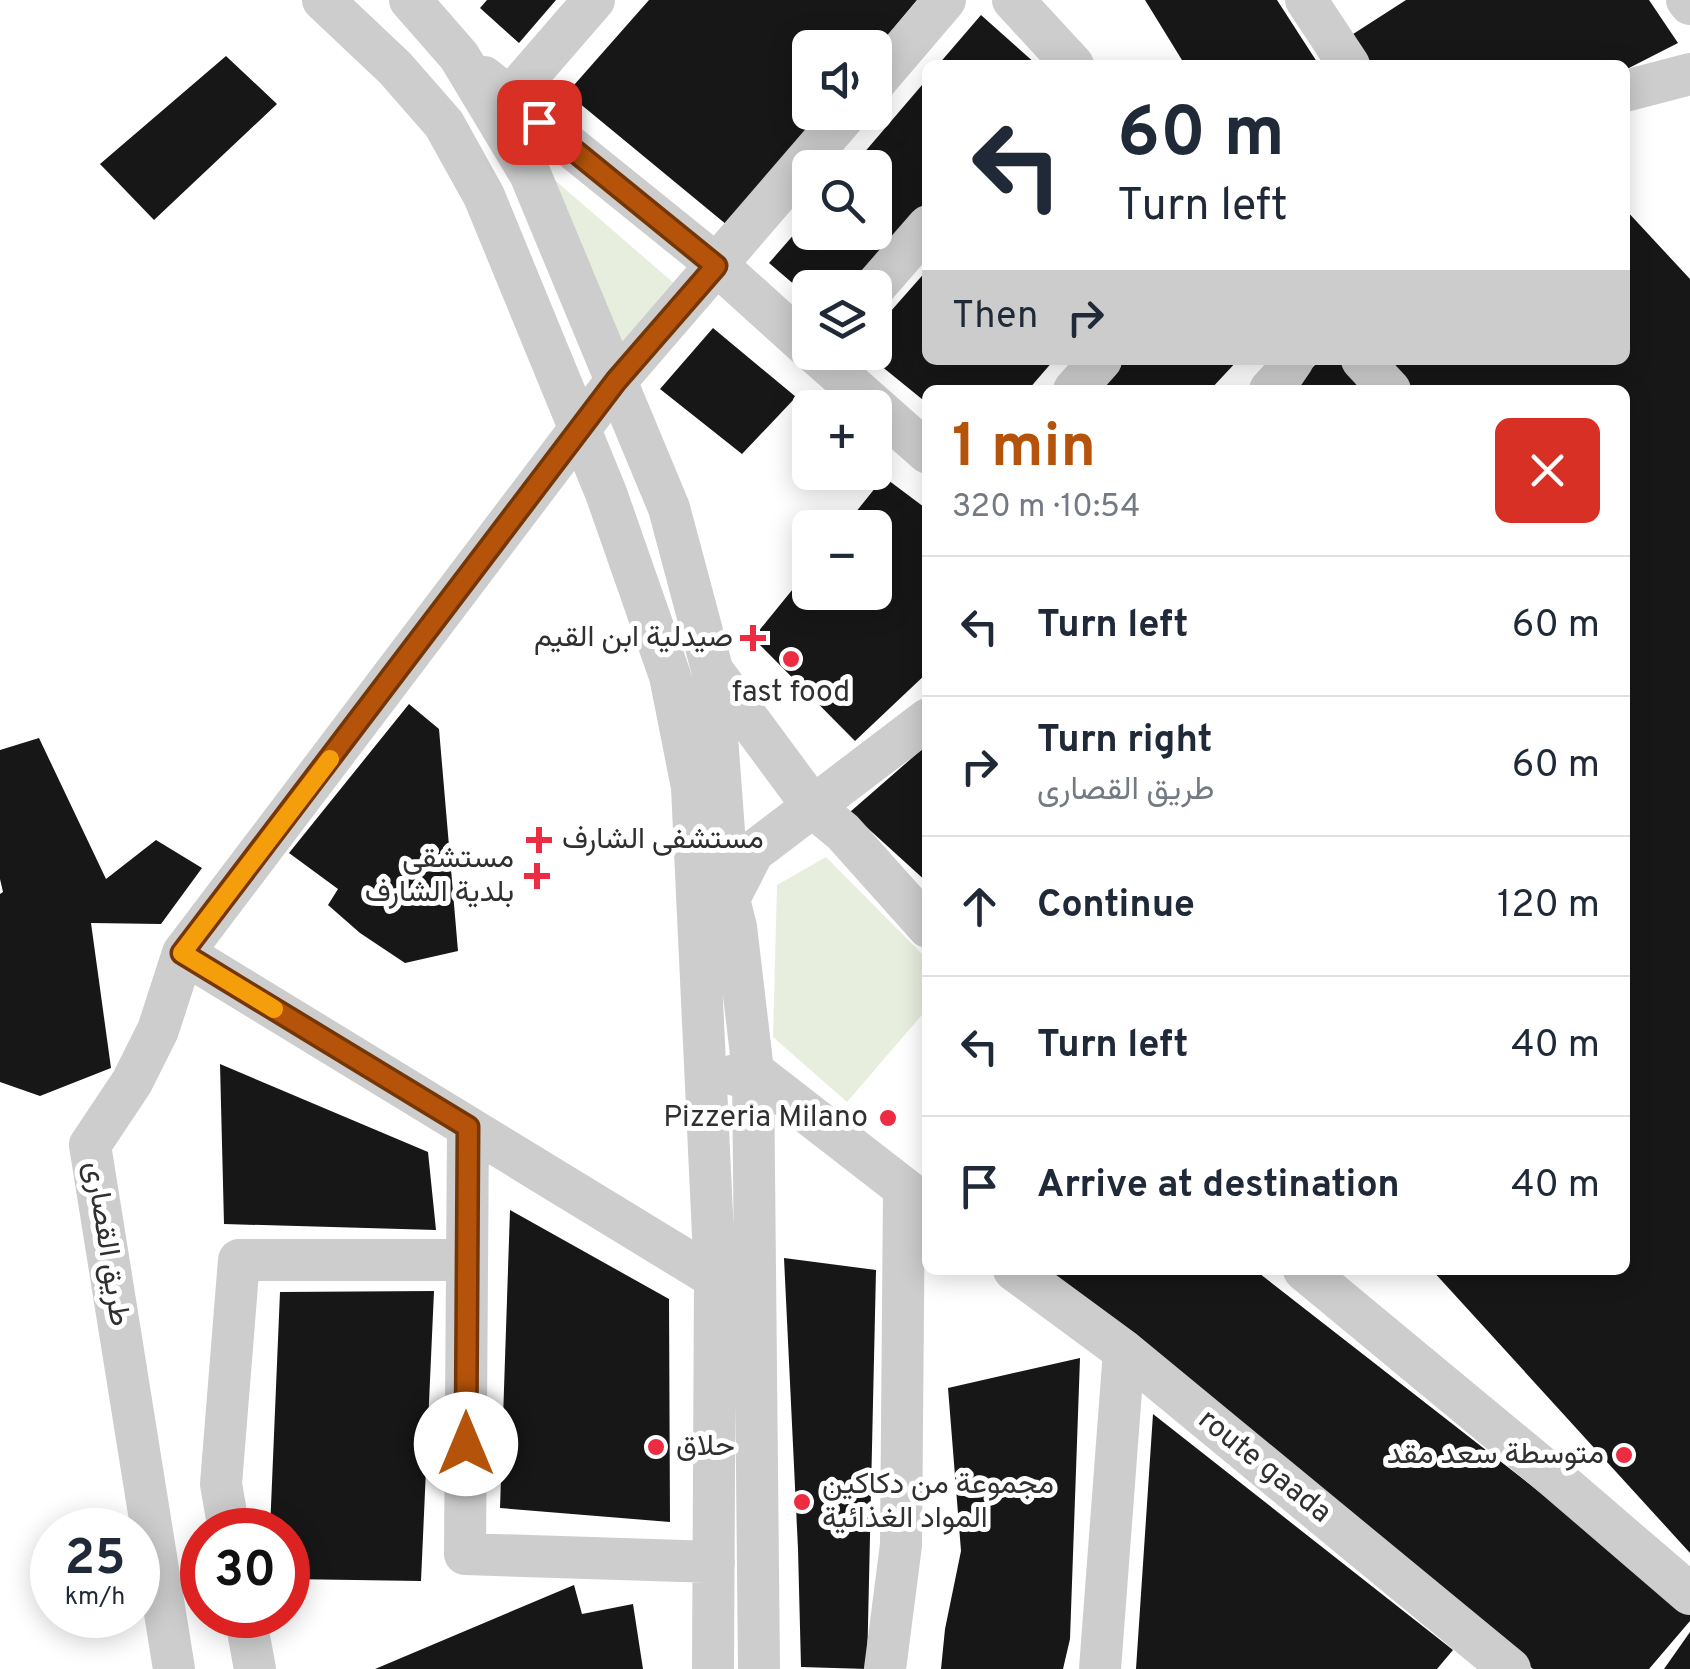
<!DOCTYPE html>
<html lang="en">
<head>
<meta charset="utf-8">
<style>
  :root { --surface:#fff; --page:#f2f2f3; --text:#1f2937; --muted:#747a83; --line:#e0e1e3; --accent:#b45309 }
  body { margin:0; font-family:Overpass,Vazirmatn,sans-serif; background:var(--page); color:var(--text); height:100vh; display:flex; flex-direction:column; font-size:38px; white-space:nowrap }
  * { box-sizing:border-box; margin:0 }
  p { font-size:32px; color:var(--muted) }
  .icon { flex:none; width:55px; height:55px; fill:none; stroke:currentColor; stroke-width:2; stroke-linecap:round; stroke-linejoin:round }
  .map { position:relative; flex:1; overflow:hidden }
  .details { position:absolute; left:922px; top:385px; width:708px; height:890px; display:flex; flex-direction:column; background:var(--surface); border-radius:15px; box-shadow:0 5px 25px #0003 }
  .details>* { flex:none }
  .hud { position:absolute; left:922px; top:60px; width:708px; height:305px; border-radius:15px; box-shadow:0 5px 25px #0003; background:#fff; color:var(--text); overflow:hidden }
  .tools { position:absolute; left:792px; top:30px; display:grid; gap:20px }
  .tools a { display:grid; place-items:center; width:100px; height:100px; border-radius:15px; background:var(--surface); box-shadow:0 5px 25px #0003; font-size:50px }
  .speed { position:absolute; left:30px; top:1508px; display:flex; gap:20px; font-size:50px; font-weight:700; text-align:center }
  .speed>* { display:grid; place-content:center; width:130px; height:130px; border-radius:50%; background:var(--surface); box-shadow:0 5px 25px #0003; line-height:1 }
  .speed small { font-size:25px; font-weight:400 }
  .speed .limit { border:15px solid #d22; background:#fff; color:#111 }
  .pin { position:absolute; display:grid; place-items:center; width:85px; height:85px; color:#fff; margin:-42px; border-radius:20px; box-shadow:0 5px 15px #0006 }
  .me { position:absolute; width:110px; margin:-55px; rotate:0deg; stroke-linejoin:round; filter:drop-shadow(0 0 8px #0008) }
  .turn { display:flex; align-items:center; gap:35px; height:210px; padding:0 30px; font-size:45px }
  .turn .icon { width:130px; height:130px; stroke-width:2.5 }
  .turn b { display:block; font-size:70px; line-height:85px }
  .then { display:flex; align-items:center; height:95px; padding:0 30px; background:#0003; gap:20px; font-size:38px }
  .round { display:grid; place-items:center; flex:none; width:105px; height:105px; border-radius:15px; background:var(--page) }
  .head { display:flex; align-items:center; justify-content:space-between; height:170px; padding:0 30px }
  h1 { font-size:60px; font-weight:700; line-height:75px; color:var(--accent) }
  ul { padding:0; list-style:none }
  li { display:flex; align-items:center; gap:30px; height:140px; padding:0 30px; border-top:2px solid var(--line) }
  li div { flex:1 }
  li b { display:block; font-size:38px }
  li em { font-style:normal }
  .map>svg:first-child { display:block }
  .green { fill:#e7eede }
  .building { fill:#171717 }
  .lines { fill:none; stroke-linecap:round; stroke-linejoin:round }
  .minor { stroke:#cdcdcd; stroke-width:42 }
  .route-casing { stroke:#753606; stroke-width:25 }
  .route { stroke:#b45309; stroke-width:18 }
  .slow { stroke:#f59e0b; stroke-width:18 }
  .poi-dot { fill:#ed2c42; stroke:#fff; stroke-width:4 }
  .labels { text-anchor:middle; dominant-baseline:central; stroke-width:10; stroke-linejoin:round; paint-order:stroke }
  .poi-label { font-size:30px; fill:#303030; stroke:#fff; text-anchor:end }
  .street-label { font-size:30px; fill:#303030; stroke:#fff }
</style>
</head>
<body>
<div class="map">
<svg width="1690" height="1669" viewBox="0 0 1690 1669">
  <rect width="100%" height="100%" fill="#fff"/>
  <path class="green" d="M549 175 676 285 607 359Z
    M826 857 927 959V1009L847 1102 773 1037 777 885Z"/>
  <path class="building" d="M487 0H556L519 43 480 8Z
    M649 0H917L877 48H810V112H822L727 225 567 93Z
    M1145 0H1277L1319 65H1185Z
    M1406 0H1649L1678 43 1625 70V65H1357L1336 45Z
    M981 15 1037 65H938Z
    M226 56 277 104 154 220 100 164Z
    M928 78V201L850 288H810V298L769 263 810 216V232H875V168H851Z
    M1625 209 1690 279V1553L1432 1270H1625V390H1290L1320 360H1625Z
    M928 269V360H1054L1028 390H928V404L864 352H875V329Z
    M713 328 796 397 742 454 660 389Z
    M1101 360H1238L1210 390H1074Z
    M884 477 928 510V672L855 741 753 638 810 568V592H875V528H843Z
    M409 704 439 729 458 951 405 963 360 933 328 905 338 889 289 853Z
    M39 738 106 879 156 840 202 868 161 924 91 923 111 1068 40 1096 0 1082V894L3 892 0 879V750Z
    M928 744V883L850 812Z
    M220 1064 428 1152 436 1230 224 1224Z
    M510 1210 669 1299 670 1522 500 1508Z
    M784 1258 876 1270 867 1669 801 1667 798 1549Z
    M1045 1270H1255L1690 1609V1621L1649 1669H1533Z
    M434 1291 421 1581 288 1579V1530H270L280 1292Z
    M1080 1358 1070 1639 1063 1669H941L945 1629 961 1551 948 1388Z
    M1153 1414 1453 1650 1437 1669H1136Z
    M574 1585 582 1614 633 1604 643 1669H375Z
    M1690 1632V1669H1664Z"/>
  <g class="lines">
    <path class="minor" d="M323 0 395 68 444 124 484 196 606 493 670 676 692 787 715 1278 713 1669
      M410 0 459 56 530 174 669 508 712 669 729 899 736 927 753 1071 759 1669
      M1013 0 1073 65
      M1306 0 1349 65
      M1687 0 1690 4
      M484 77 717 265 810 349
      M875 82 945 0
      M1625 91 1690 74
      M510 97 594 0
      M874 288 928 226
      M814 352 928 453
      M1362 360 1390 390
      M1074 390 1101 360
      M1270 390 1280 379 1293 360
      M712 670 814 808 843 832 928 927
      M729 899 753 852 928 719
      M183 953 715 1278
      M735 1075 753 1071 927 1206
      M468 1127 465 1554 714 1562
      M1014 1270 1124 1351 1510 1669
      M1304 1270 1555 1478 1690 1594
      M229 1530 221 1484 239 1260H467
      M245 1615 255 1669
      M174 1669 90 1145 132 1082 158 1030 183 953 616 381 848 112
      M885 1669 901 1545 904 1189
      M1100 1669 1124 1351"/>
  </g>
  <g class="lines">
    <g class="route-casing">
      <path id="route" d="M466 1444 468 1127 182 953 616 381 716 266 539 122"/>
    </g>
    <use href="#route" class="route"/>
    <path class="slow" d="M274 1009 182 953 330 759"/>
  </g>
  <g class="poi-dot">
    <path d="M748 623h10v10h10v10h-10v10h-10v-10h-10v-10h10z"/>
    <circle cx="791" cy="659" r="10"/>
    <path d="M534 825h10v10h10v10h-10v10h-10v-10h-10v-10h10z"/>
    <path d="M532 861h10v10h10v10h-10v10h-10v-10h-10v-10h10z"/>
    <circle cx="888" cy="1118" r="10"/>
    <circle cx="656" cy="1447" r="10"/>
    <circle cx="1624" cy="1455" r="10"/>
    <circle cx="802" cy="1502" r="10"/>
  </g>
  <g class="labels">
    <g class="poi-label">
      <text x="733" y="638">صيدلية ابن القيم</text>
      <text x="791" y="693" text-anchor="middle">fast food</text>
      <text x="562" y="840" text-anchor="start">مستشفى الشارف</text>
      <text x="514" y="859">مستشقى<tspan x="514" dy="34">بلدية الشارف</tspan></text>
      <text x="868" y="1118">Pizzeria Milano</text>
      <text x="676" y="1447" text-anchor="start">حلاق</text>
      <text x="1604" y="1455">متوسطة سعد مقد</text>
      <text x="822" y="1485" text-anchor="start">مجموعة من دكاكين<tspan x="822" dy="34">المواد الغذائية</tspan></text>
    </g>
    <g class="street-label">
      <text transform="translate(106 1244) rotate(81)">طريق القصارى</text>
      <text transform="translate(1264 1467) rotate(39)">route gaada</text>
    </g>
  </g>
</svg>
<div class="tools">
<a><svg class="icon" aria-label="sound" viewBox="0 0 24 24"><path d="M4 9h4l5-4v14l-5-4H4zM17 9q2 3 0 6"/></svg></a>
<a><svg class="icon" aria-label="search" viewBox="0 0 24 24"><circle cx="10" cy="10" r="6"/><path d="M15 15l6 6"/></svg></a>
<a><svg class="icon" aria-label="layers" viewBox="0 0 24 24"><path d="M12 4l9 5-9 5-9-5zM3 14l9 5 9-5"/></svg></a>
<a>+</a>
<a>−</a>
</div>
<div class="speed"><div>25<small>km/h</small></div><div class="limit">30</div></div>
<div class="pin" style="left:539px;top:122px;background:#d93025"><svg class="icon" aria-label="arrive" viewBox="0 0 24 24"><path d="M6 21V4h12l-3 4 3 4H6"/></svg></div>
<svg class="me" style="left:466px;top:1444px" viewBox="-20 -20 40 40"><circle r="19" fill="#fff"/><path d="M0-13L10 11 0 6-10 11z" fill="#b45309"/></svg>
<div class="hud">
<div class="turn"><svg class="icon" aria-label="left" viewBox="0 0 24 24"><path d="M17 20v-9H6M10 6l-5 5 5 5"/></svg><div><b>60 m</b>Turn left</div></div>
<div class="then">Then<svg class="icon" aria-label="right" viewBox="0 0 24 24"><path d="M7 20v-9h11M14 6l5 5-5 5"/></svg></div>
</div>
<section class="details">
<div class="head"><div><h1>1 min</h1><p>320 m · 10:54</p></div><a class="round" style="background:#d93025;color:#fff"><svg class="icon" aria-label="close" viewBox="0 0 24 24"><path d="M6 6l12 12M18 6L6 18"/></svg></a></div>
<ul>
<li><svg class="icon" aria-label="left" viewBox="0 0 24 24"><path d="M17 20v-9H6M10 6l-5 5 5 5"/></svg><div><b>Turn left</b></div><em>60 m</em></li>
<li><svg class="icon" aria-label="right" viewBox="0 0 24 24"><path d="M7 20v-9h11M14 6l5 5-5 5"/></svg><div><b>Turn right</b><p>طريق القصارى</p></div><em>60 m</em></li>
<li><svg class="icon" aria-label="ahead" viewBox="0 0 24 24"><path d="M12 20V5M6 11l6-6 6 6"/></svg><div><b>Continue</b></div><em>120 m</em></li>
<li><svg class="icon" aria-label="left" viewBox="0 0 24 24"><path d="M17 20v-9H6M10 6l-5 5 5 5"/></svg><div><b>Turn left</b></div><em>40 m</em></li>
<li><svg class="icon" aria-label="arrive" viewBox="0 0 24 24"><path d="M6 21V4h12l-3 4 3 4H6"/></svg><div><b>Arrive at destination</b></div><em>40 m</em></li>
</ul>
</section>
</div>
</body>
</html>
